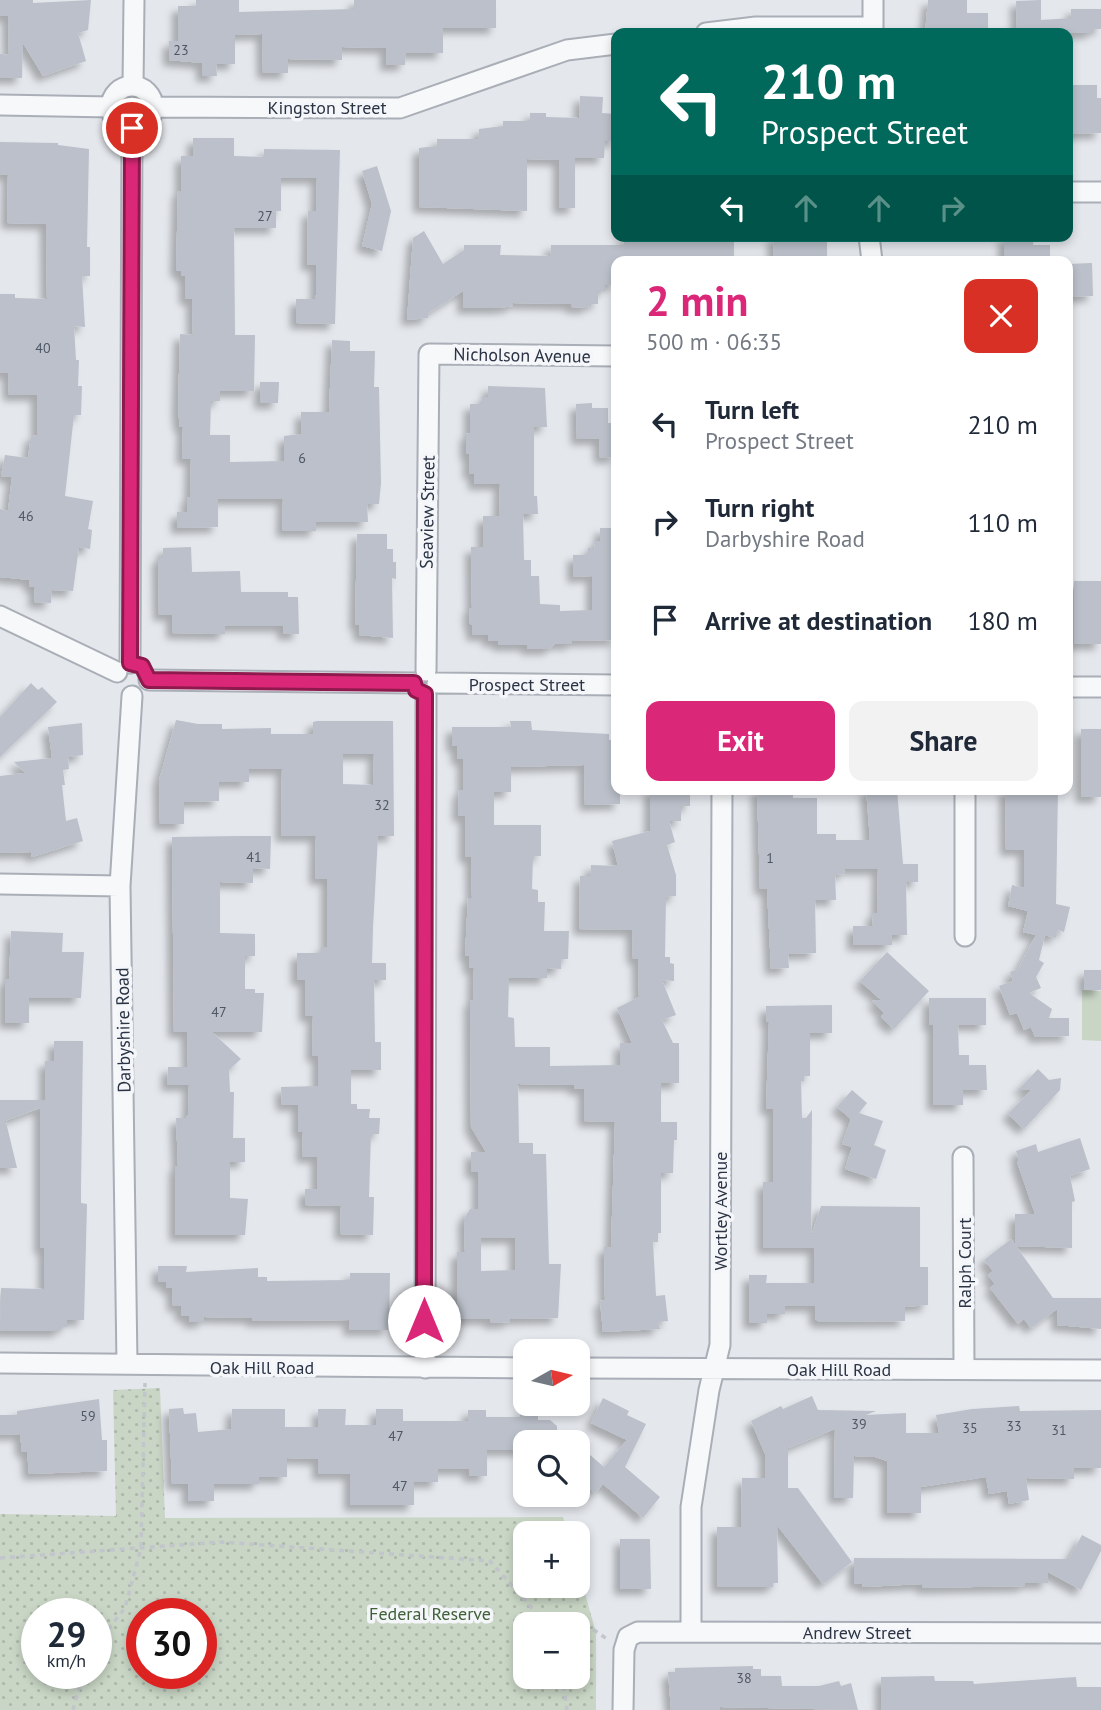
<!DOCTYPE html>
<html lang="en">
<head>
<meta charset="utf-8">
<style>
  :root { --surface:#fff; --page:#f2f2f3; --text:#1f2937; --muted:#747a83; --accent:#db2777 }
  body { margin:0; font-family:"PT Sans",sans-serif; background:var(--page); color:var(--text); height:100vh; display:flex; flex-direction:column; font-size:26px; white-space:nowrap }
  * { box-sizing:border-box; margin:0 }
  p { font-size:23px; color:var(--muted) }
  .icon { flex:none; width:38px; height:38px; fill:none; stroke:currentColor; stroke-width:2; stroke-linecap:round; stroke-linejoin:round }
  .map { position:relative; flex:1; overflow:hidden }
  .details { position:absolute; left:611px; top:256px; width:462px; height:539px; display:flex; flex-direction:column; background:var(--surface); border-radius:14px; box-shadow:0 4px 10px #0003 }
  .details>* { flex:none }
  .guide { position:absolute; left:611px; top:28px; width:462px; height:214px; border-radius:14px; box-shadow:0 4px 10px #0003; background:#00695c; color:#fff; overflow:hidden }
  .needle { width:46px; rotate:82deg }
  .buttons { position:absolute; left:513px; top:1339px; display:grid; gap:14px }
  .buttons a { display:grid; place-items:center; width:77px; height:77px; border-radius:14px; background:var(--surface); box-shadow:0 4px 10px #0003; font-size:35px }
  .speed { position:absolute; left:21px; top:1598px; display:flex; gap:14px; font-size:35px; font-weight:700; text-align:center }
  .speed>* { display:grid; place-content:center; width:91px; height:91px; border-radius:50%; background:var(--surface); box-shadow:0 4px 10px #0003; line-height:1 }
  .speed small { font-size:18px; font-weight:400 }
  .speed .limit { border:10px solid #d22; background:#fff; color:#111 }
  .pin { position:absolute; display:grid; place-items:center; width:60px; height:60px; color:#fff; margin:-30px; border:4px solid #fff; border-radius:50%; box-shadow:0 2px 7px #0007 }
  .me { position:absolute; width:77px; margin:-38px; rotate:0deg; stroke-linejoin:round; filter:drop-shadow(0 0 5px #0008) }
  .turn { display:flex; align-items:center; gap:24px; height:147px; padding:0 35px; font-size:32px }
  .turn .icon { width:91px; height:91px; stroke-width:2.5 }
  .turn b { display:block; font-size:49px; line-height:60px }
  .lanes { display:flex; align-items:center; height:66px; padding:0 35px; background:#0003; justify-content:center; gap:35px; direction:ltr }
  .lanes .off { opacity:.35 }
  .round { display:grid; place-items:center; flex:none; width:74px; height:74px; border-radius:14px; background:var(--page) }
  .head { display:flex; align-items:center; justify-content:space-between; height:119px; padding:0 35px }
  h1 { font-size:42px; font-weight:700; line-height:52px; color:var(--accent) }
  .primary-button { display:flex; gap:14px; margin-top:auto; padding:14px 35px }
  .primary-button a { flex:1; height:80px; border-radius:14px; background:var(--accent); color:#fff; font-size:28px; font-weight:700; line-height:80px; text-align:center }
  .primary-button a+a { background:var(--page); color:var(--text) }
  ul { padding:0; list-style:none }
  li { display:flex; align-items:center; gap:21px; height:98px; padding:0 35px }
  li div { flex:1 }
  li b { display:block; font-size:26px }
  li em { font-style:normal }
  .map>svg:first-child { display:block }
  .park { fill:url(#park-dots); fill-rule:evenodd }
  .garden { fill:#c9d6c5 }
  .building { fill:#bbc0ca; fill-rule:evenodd; filter:url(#shadow) }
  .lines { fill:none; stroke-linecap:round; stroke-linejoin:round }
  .minor-casing { stroke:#a9aeb7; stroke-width:23 }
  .path { stroke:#c2c5cb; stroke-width:3.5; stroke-dasharray:5 5; stroke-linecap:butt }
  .minor { stroke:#f7f8fa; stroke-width:19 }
  .route-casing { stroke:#8e194d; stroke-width:18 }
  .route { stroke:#db2777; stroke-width:12 }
  .labels { text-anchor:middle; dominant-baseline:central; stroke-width:7; stroke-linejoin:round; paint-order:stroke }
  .number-label { font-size:14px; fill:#4f5766 }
  .street-label { font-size:18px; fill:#2b3445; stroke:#f4f6f9 }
  .park-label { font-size:18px; fill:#3f6138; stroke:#f4f6f9 }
</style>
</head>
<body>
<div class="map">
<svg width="1101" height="1710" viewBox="0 0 1101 1710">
  <defs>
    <pattern id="park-dots" width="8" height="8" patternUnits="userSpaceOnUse" patternTransform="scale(1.75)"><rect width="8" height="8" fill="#c9d6c5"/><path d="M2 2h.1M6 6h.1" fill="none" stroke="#adb8ab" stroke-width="1.8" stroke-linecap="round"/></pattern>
    <filter id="shadow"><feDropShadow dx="-6" dy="6" stdDeviation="3.5" flood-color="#0004"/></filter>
  </defs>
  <rect width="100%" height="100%" fill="#e4e7ec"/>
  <path class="park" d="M160 1388 165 1518 563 1517 567 1533H525V1586H578V1568L596 1633V1710H0V1514L116 1516 113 1390ZM37 1614H96V1673H37ZM142 1614H201V1673H142ZM525 1624H578V1676H525Z"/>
  <path class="garden" d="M1082 990 1101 991V1041L1082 1040Z"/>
  <path class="building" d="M0 0H33V3L91 0 88 30 78 33 86 61 43 76 23 43 22 78H0V54L9 55 8 16H0Z
    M196 0H239V12L354 9V0H496V28H443V53H406L405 65H386V48L342 47V60L288 59V73H263L262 34 235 35V64H216L217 76H202V63L169 60V41H178V6H196Z
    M928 0H967V13H988V33H925Z
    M1041 0V20L1071 18V9H1101V29H1092V33H1017L1016 1Z
    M1068 85H1097V98H1101V133L1068 134Z
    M580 96 603 97 602 113 616 114V141H605L604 158H575V208H559V160L527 159V211L419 207V148L437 146V139H478L479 129 503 126V121H530V113H546V117L579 118Z
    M193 138H234V156L264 157V149L340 150 335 324 296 323V299H315L316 295V265H307L308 211H316L317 178H281V211H276V228H234L235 335H255L254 391H220V401H211L210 435H230V462L284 461V436L301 434V412H329L332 340 350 341V351H375L374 387H379L381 483 379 504H367L368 522H316V531H282L283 499H218V527L177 528V512H187V497H190L191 459H182L183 427H180L178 410 180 334 193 335 192 299H185V276H181V271H176L178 191H181V156H193Z
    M0 142 58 143V145L89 149 87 247H90V276H82L85 327 74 326 76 360H79L78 386H82L81 415H74L65 496 93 501 88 529 92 530 90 549 79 547 73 591 52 590 51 603 34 602 35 587 29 586 30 580 0 577V509L8 511 12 477 1 476 5 455 28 458 31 435 37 436V395H9L8 373H0V294H15V298L47 299 46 224 7 223 8 174 0 175Z
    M377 166 391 211 382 251 362 246 372 204 362 171Z
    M424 231 443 264 464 250V245H501L500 255 550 256 551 245H624V238L670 239V236L734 239V261H616V285H605V291H598V304H589L588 308 571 307V304L513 303V306L499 308H463V291L428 313V318L407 320 413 238Z
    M773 236H827V261H774Z
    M1004 236 1034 237 1033 245H1050V261H1004Z
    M1092 263 1093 296 1068 297V264Z
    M260 382H279L278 403H260Z
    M488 386 545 388 547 427H534V496H537L538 514H523L524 560H531V576H539L540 604 560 605V611L592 610V576L573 577V555H588V548H595L594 541H600V528H616V640L572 641V644H555L549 649H527V645H498V641H488V635H472V625H470L469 608H472L471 547H483V516H499L500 484H474V473L469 474V454H466V434L470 433V404H482V397H488Z
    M592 403V408H608V423H614L616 436V457L600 458 599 439H577L576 404Z
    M357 534H387V549H393V562H396V579L392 578 393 638 359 635V624L355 625Z
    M191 547 192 572 240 571 241 592H288V597H298L299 634H283V626H225V634L172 633V615H159L158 557H163V548Z
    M1074 581H1101V644H1074Z
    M31 683 38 690 42 687 57 702 0 757V717Z
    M176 720 198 724H222V729L271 728V734H313V722L317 721H393L394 836H378L373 928 372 963H386V980H374L375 1042H381V1070H351V1104H357V1109H370L369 1118H380L379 1134H371L369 1197H374L373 1235 340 1234 341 1206 305 1205V1189H317V1157H302L303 1132H298V1105H282L281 1087 318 1086V1056H312L313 1016H305V980H297V953H321V947H327V879H315L316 836H281L282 769H249V782H219V801L184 802V824H160L159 780ZM343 754H374L373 785 343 784Z
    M510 721H531L532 730 609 734V740H616V789H620V804L585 805 584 765 511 767V792H494V825H541V856H533L532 889 538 890V902H545L544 931H569L568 959H561V969L547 968V978H509L508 1017 514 1018 515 1047H550V1066L620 1065V1043H632L617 1008 639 997 638 958 633 959 632 930 579 929 580 876H590L591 865 618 866 612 841 650 831V789H690V806H681V821H669L675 842 667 845 676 875V896L666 897 665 957H670V963L674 964V981L662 980 676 1015 662 1020 673 1043H679V1083H661V1122H677V1140H674L673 1173H661V1233H658V1242H653L656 1296 665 1295 668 1321 658 1322 660 1329 603 1332 600 1301 605 1300 604 1247H611L615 1122 584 1121V1089H574V1085L518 1084 519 1143H533V1154H546L549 1264H561L558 1318 510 1319V1322L490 1323V1319H457V1252H465L464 1219 470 1209H478V1172H471V1152H486L471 1127 470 1000 473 1001 474 968H469V956H465L468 898H472L471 857H465V816H458L459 790H463V759H457V746H452V727H511ZM481 1238H515V1270L481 1271Z
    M82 723 83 755 68 757 69 769 63 770 65 785H62L66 821 77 818 83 841 32 857 31 852 0 853V776L25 773 14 762 52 758 48 727Z
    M1081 729H1101V797H1081Z
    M757 789H793V798H817V834H836V840H870L866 789H897L903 864H918V882H906L907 935H892V945H853V926H873L872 913H877L878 869H844L845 874 835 875 836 900H815L816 953 788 954 789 968 771 969 767 889H760Z
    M1005 789H1058L1056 904 1070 907 1064 932 1058 930 1056 938 1045 935 1039 960 1044 963 1036 977 1041 988 1029 993 1052 1009 1049 1018H1069V1036L1035 1037 1031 1027 1024 1030 1017 1013 1010 1015 999 986 1013 981 1010 972 1018 969 1036 935 1023 932 1028 911 1008 906 1012 885 1024 888V850H1006Z
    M238 836H271L270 869 253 868V883L220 882V933L255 934V956H245V989H255V993H264L262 1032H212L241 1059 229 1070 230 1092H234L233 1138H245V1162H230V1198L248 1199 245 1235H175V1166H178L176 1118H186L188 1115 189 1085H167L168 1067H188L187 1032H174L172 837Z
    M11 931 63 933 62 952H84L81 998H29V1023H5V979H9Z
    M887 952 929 991 894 1029 881 1017 884 1013 872 1001 881 1000 860 981Z
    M1084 970H1101V990H1084Z
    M929 998H986V1025H958L959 1055H969V1065H986L987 1090H963V1105H933V1025H929Z
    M832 1005V1033H810V1076H804V1081H801L802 1118H806L812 1110 811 1237 821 1206 920 1207V1267H928V1305L905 1307V1321L820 1322 815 1319V1306H785V1314H767V1323H749V1275H767L766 1283H814V1248H763V1182H773V1109H766L769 1022H766V1006Z
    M54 1041H83L81 1188V1203L87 1204 84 1320H67V1327H60V1331H0L1 1288 44 1289V1248H40V1108L2 1122H6L17 1168H0V1100H45V1061H54Z
    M1038 1069 1049 1080 1061 1078 1060 1090 1024 1129 1008 1114 1031 1090H1018Z
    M852 1090 867 1103 859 1113 883 1121 874 1145 886 1150 876 1179 845 1169 852 1147 842 1144 851 1119 837 1107Z
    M1080 1138 1090 1169 1070 1176 1075 1201 1072 1202V1248L1016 1246 1053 1298H1101V1329L1057 1325V1309L1031 1328 1024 1319 1018 1324 990 1288 995 1284 988 1275 993 1271 984 1260 1011 1239 1015 1244V1214H1035L1017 1162 1019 1161 1016 1151 1036 1144 1038 1152Z
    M158 1266H187L186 1272 258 1268V1277H267V1281L350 1280V1273H390L389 1330H349V1320L252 1321V1318L204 1317V1322H189V1316H181V1306H173L172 1288H166V1282H158Z
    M812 1396 818 1410 876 1411 866 1415 906 1413V1433H939L936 1415 972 1409 1019 1406 1020 1411 1101 1410V1468H1074V1479L1026 1478 1029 1500 1009 1504 1007 1491 989 1494 986 1477 921 1487V1513H887V1461L875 1457 854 1456 853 1498H834L835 1429 788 1448V1488H798L852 1562 823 1584 777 1525 778 1583H773V1587H717V1527H741L742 1478H765V1454L751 1421 781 1406 783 1409Z
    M603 1398 629 1411 627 1415 646 1424 625 1467 660 1497 643 1518 603 1484 595 1493 578 1479V1467L589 1454 604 1467 627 1440 591 1423Z
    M99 1399 102 1440H107V1471L29 1474 27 1451 22 1452 20 1434 0 1435V1415H17V1411Z
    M183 1408 184 1414 196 1413 198 1432 231 1429 232 1409H285V1427H318V1409H346L345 1425H376V1409H403V1421H468V1410H486V1417H520V1412H538V1420H550L557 1426V1442H525V1450H487V1476H469V1469H438V1482H414V1505H350V1474H318V1459L287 1458V1477H259V1484H214V1501H188V1484H172L169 1409Z
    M1082 1535 1101 1545V1551L1081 1590 1048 1572V1583H1025V1586L922 1588V1584L863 1587 862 1583 854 1584V1558L1069 1559Z
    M620 1539H650L651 1589H620Z
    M753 1666V1669H761V1676H781L782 1686H819L839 1681 841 1686 851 1683 858 1710 720 1707V1710H671L668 1672H675V1668Z
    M934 1676 935 1681H973L974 1684 1076 1677 1077 1687H1101V1710H881V1677Z"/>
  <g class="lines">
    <g class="minor-casing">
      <path id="minor" d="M873 0V33
        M706 33 756 27H873
        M133 86 134 0
        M111 107a21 21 0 1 1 42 0a21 21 0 1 1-42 0Z
        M0 105 111 107
        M154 107 400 108 567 50 616 44
        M1068 192H1101
        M869 236 872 261
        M0 616 117 672
        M130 663 132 128
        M426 671 429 354 616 356
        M149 680 414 683
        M437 683 616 685
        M1068 687H1101
        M0 884 120 886
        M965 936V789
        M963 1157 964 1369
        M0 1363 525 1368
        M127 1364 120 886 132 696
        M425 1368 426 694
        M578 1368 1101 1370
        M691 1631V1507L709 1390 720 1345 722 789
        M623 1710 624 1650 628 1637 638 1632 1101 1633"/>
    </g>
    <path class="path" d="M0 1558 221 1542 490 1561 546 1624
      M578 1625 581 1621 607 1639
      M96 1645 125 1608 141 1548 145 1383
      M562 1676 567 1710
      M73 1710 83 1673"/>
    <use href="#minor" class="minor"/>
  </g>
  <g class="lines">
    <g class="route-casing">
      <path id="route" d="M132 128 130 663 142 666 149 680 414 683 416 690 425 694 424 1321"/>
    </g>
    <use href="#route" class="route"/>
  </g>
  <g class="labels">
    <g class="number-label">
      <text x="181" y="50">23</text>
      <text x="265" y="216">27</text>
      <text x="43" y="348">40</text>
      <text x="302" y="458">6</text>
      <text x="26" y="516">46</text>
      <text x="382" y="805">32</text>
      <text x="254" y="857">41</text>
      <text x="770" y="858">1</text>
      <text x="219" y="1012">47</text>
      <text x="88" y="1416">59</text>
      <text x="859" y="1424">39</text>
      <text x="1014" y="1426">33</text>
      <text x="970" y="1428">35</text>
      <text x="1059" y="1430">31</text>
      <text x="396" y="1436">47</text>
      <text x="400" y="1486">47</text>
      <text x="744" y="1678">38</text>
    </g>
    <g class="street-label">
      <text x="327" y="107">Kingston Street</text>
      <text transform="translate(522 355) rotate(1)">Nicholson Avenue</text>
      <text transform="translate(427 512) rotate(-89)">Seaview Street</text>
      <text x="527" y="684">Prospect Street</text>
      <text transform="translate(123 1030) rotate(-91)">Darbyshire Road</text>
      <text transform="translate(720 1211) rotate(-90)">Wortley Avenue</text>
      <text transform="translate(964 1263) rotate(-90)">Ralph Court</text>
      <text x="262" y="1367">Oak Hill Road</text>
      <text x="839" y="1369">Oak Hill Road</text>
      <text x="857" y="1632">Andrew Street</text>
    </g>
    <g class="park-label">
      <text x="430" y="1613">Federal Reserve</text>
    </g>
  </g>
</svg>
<div class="buttons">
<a><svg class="needle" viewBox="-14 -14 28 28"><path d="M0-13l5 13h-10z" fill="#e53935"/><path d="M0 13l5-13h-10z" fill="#747a83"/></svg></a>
<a><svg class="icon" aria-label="search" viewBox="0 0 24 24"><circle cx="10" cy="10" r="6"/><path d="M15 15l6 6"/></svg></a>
<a>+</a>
<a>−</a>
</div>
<div class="speed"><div>29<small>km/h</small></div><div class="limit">30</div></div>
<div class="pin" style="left:132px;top:128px;background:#d93025"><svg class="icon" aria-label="arrive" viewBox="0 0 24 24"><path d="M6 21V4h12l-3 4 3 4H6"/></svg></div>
<svg class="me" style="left:424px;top:1321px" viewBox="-20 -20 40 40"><circle r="19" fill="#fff"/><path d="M0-13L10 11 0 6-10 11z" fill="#db2777"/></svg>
<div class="guide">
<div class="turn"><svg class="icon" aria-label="left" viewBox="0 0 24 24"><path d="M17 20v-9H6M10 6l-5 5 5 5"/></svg><div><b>210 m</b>Prospect Street</div></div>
<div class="lanes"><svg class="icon" aria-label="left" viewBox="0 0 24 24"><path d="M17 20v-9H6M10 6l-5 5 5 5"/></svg><svg class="icon off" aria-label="ahead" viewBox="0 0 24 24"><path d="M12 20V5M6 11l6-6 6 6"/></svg><svg class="icon off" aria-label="ahead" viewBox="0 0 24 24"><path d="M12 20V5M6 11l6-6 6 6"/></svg><svg class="icon off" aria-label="right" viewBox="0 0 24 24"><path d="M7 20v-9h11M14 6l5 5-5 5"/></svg></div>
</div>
<section class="details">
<div class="head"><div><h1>2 min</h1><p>500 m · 06:35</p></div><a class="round" style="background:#d93025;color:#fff"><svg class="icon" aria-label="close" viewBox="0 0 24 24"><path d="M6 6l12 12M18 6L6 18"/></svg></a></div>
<ul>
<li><svg class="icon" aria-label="left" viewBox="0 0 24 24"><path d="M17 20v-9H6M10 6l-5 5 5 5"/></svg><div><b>Turn left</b><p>Prospect Street</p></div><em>210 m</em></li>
<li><svg class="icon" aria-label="right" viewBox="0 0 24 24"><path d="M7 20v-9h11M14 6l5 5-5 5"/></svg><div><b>Turn right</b><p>Darbyshire Road</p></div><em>110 m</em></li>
<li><svg class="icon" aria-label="arrive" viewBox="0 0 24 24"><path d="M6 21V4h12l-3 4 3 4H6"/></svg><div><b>Arrive at destination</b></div><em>180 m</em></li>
</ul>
<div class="primary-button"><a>Exit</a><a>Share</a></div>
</section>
</div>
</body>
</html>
